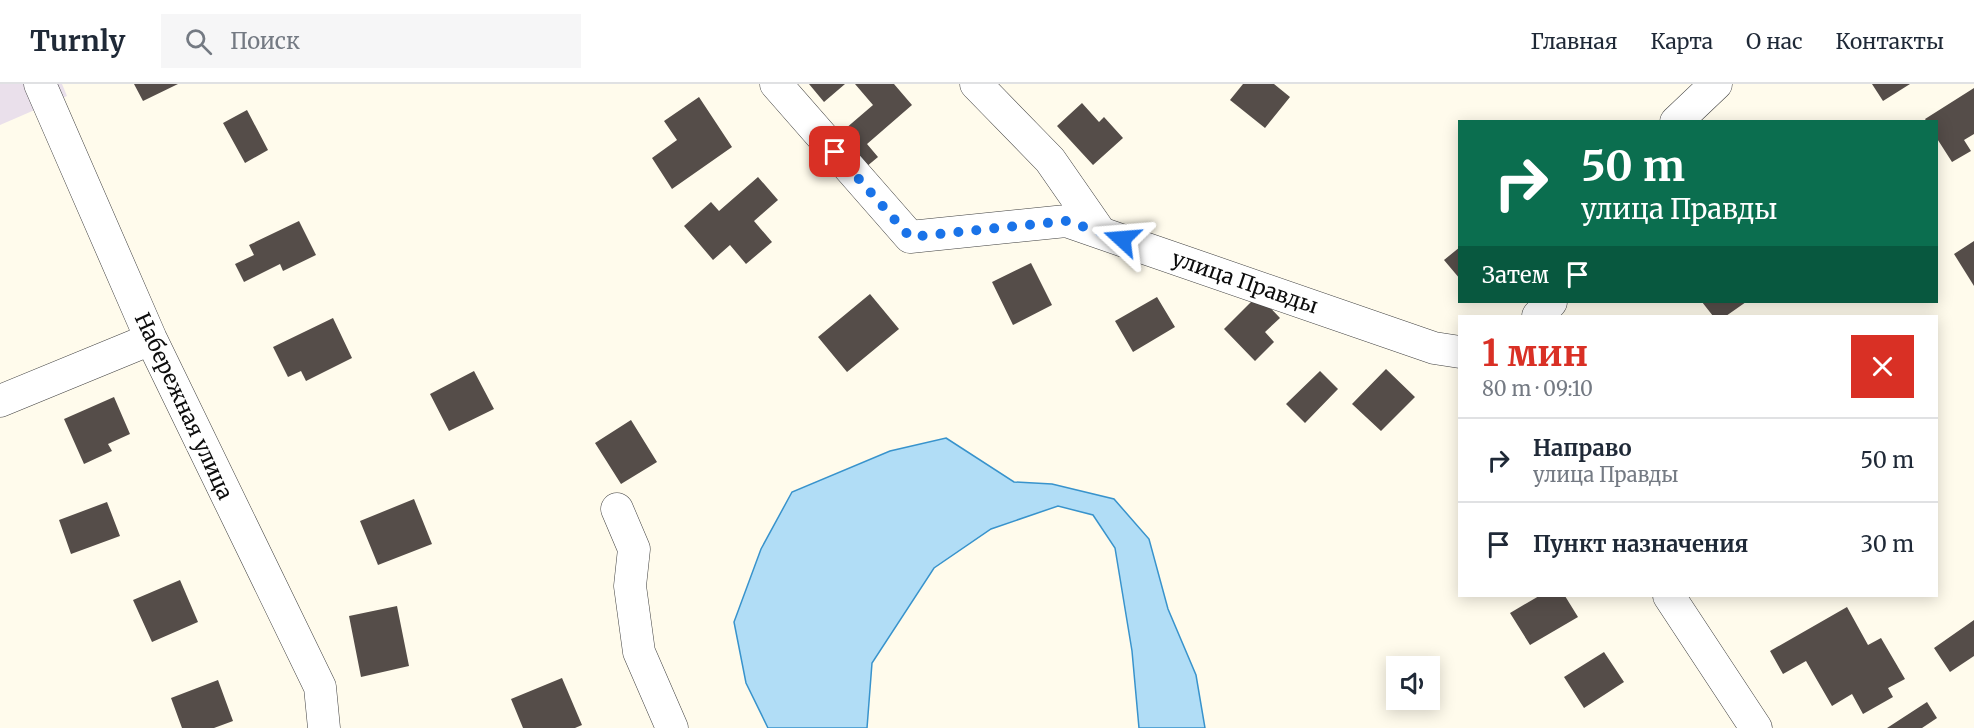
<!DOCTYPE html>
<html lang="ru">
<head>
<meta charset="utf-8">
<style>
  :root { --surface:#fff; --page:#f6f6f7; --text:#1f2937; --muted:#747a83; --line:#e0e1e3; --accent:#d93025 }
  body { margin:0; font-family:Merriweather,serif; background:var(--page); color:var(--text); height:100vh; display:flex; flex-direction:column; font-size:22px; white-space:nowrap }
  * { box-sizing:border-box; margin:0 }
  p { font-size:20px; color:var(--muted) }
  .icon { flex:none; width:33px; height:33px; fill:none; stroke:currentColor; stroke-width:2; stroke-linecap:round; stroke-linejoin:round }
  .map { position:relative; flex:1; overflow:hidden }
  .side { position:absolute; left:1458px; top:231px; width:480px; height:282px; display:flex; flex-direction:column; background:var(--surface); border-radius:0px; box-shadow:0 3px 15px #0003 }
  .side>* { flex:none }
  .banner { position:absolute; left:1458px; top:36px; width:480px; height:183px; border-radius:0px; box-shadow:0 3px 15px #0003; background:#0b6e4f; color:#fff; overflow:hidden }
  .controls { position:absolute; left:1386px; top:572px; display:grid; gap:12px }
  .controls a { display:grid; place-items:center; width:54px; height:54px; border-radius:0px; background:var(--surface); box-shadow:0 3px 15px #0003; font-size:30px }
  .pin { position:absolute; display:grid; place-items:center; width:51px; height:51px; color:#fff; margin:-26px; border-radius:12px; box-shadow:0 3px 9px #0006 }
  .me { position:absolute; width:66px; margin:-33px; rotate:289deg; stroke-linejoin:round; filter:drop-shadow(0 0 4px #0008) }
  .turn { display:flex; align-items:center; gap:21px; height:126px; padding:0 24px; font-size:27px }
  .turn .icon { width:78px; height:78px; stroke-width:2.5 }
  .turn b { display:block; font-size:42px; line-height:51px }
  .then { display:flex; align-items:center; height:57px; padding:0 24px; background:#0003; gap:12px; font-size:22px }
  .round { display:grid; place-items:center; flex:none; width:63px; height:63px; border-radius:0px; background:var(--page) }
  .headline { display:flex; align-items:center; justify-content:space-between; height:102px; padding:0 24px }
  h1 { font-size:36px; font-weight:700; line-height:45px; color:var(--accent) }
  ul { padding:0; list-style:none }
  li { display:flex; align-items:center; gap:18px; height:84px; padding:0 24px; border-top:2px solid var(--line) }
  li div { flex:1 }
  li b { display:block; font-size:22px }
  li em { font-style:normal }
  header { display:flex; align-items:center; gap:36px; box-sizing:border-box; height:84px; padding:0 30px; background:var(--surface); border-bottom:2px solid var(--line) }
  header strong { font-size:28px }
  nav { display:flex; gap:33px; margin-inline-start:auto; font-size:21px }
  .search { width:420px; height:54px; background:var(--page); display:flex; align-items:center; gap:15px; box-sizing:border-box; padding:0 21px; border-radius:0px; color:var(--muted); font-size:22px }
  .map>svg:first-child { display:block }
  .industrial { fill:#eae0eb }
  .water { fill:#b1ddf6; stroke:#3893cc; stroke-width:1.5 }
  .building { fill:#554d49 }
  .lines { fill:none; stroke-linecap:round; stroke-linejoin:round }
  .minor-casing { stroke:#3f3f3f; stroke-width:33 }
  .minor { stroke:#fff; stroke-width:32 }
  .route { stroke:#1a73e8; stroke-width:10; stroke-dasharray:0 18 }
  .labels { text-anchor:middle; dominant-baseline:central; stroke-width:6; stroke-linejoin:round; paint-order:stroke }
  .street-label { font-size:21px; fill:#0c0c0c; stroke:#fff }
</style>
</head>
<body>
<header>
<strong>Turnly</strong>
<div class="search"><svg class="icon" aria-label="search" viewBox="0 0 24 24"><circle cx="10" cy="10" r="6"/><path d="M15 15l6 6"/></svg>Поиск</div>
<nav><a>Главная</a><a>Карта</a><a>О нас</a><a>Контакты</a></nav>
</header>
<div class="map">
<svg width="1974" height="644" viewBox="0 0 1974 644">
  <rect width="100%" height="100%" fill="#fffbec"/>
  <path class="industrial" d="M0 0H62L67 12 0 41Z"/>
  <path class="water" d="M946 354 1014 398 1052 400 1114 415 1149 455 1168 525 1196 591 1205 644H1139L1132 567 1115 464 1093 431 1058 422 991 445 934 484 872 579 867 644H768L746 599 734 538 761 465 792 408 890 367Z"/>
  <path class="building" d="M134 0H178L143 17Z
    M809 0H845L824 18Z
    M855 0H894L912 21 867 60 878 73 866 83 838 51 873 21Z
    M1243 0H1274L1290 13 1265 44 1230 16Z
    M1872 0H1910L1883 17Z
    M1974 4V50L1964 56 1971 67 1952 78 1936 53V38H1927L1925 35Z
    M699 13 732 63 672 105 652 74 677 56 664 37Z
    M1082 19 1099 38 1104 33 1123 54 1093 81 1057 42Z
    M247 26 268 66 245 79 223 39Z
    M758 93 778 116 754 137 772 158 746 180 730 161 713 176 684 142 711 118 719 127Z
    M299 137 316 171 283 187 280 180 244 198 235 180 254 171 249 161Z
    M1974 157V202L1954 170Z
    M1460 163V195L1444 176Z
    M1031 179 1052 221 1013 241 992 198Z
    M870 210 899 245 847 288 818 253Z
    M1258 211 1280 234 1265 248 1274 258 1255 277 1224 245Z
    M1157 213 1175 243 1133 268 1115 237Z
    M1702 218H1746L1726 232H1713Z
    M333 234 352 274 306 297 301 287 288 293 273 263Z
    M1386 285 1415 313 1381 347 1352 320Z
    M474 287 494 325 449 347 430 310Z
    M1320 287 1338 305 1305 339 1286 320Z
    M114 313 130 350 108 360 112 367 84 380 64 335Z
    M631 336 657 378 621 400 595 359Z
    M414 415 432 460 378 481 360 437Z
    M107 418 120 452 71 470 59 436Z
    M180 496 198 538 152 558 133 516Z
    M1539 512H1565L1578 533 1530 561 1510 529Z
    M397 522 409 582 361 593 349 532Z
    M1847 523 1868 561 1881 554 1905 595 1888 604 1893 613 1863 630 1852 610 1832 622 1806 577 1783 590 1770 567Z
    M1974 536V572L1950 588 1934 564Z
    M1604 568 1624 598 1584 624 1564 593Z
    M562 594 582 641 575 644H523L511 615Z
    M218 596 233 637 214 644H182L171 614Z
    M1927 618 1937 634 1922 644H1887Z"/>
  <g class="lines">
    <g class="minor-casing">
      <path id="minor" d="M40 0 151 255 320 603 324 644
        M776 0 910 153 1066 137 1434 264 1460 268
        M976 0 1050 76 1100 148
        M1676 38 1716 0
        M1538 232 1551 218
        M0 317 151 255
        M617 425 634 465 630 502 639 568 672 644
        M1669 512 1756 644"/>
    </g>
    <use href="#minor" class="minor"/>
  </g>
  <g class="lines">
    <path class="route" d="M835 68 910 153 1066 137 1122 155"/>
  </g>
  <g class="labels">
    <g class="street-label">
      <text transform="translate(1245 198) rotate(19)">улица Правды</text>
      <text transform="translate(184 322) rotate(65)">Набережная улица</text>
    </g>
  </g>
</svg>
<div class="controls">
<a><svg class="icon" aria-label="sound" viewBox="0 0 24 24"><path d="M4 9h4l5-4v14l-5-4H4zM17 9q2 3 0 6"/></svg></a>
</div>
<div class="pin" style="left:835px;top:68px;background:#d93025"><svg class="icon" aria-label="arrive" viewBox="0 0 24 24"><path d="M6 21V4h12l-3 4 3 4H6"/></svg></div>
<svg class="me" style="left:1122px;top:155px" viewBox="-20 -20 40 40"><path d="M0-17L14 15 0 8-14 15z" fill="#1a73e8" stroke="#fff" stroke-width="4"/></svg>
<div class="banner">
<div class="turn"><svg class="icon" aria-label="right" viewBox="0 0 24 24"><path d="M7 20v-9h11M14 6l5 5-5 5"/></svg><div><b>50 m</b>улица Правды</div></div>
<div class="then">Затем<svg class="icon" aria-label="arrive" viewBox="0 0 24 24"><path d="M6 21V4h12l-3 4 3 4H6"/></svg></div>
</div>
<section class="side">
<div class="headline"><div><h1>1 мин</h1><p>80 m · 09:10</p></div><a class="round" style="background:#d93025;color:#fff"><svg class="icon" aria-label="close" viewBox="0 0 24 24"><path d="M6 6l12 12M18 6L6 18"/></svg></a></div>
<ul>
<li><svg class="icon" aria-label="right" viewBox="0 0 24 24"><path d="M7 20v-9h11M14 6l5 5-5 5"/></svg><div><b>Направо</b><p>улица Правды</p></div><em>50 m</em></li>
<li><svg class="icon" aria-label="arrive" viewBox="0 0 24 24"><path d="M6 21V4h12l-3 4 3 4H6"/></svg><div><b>Пункт назначения</b></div><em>30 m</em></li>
</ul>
</section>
</div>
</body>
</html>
